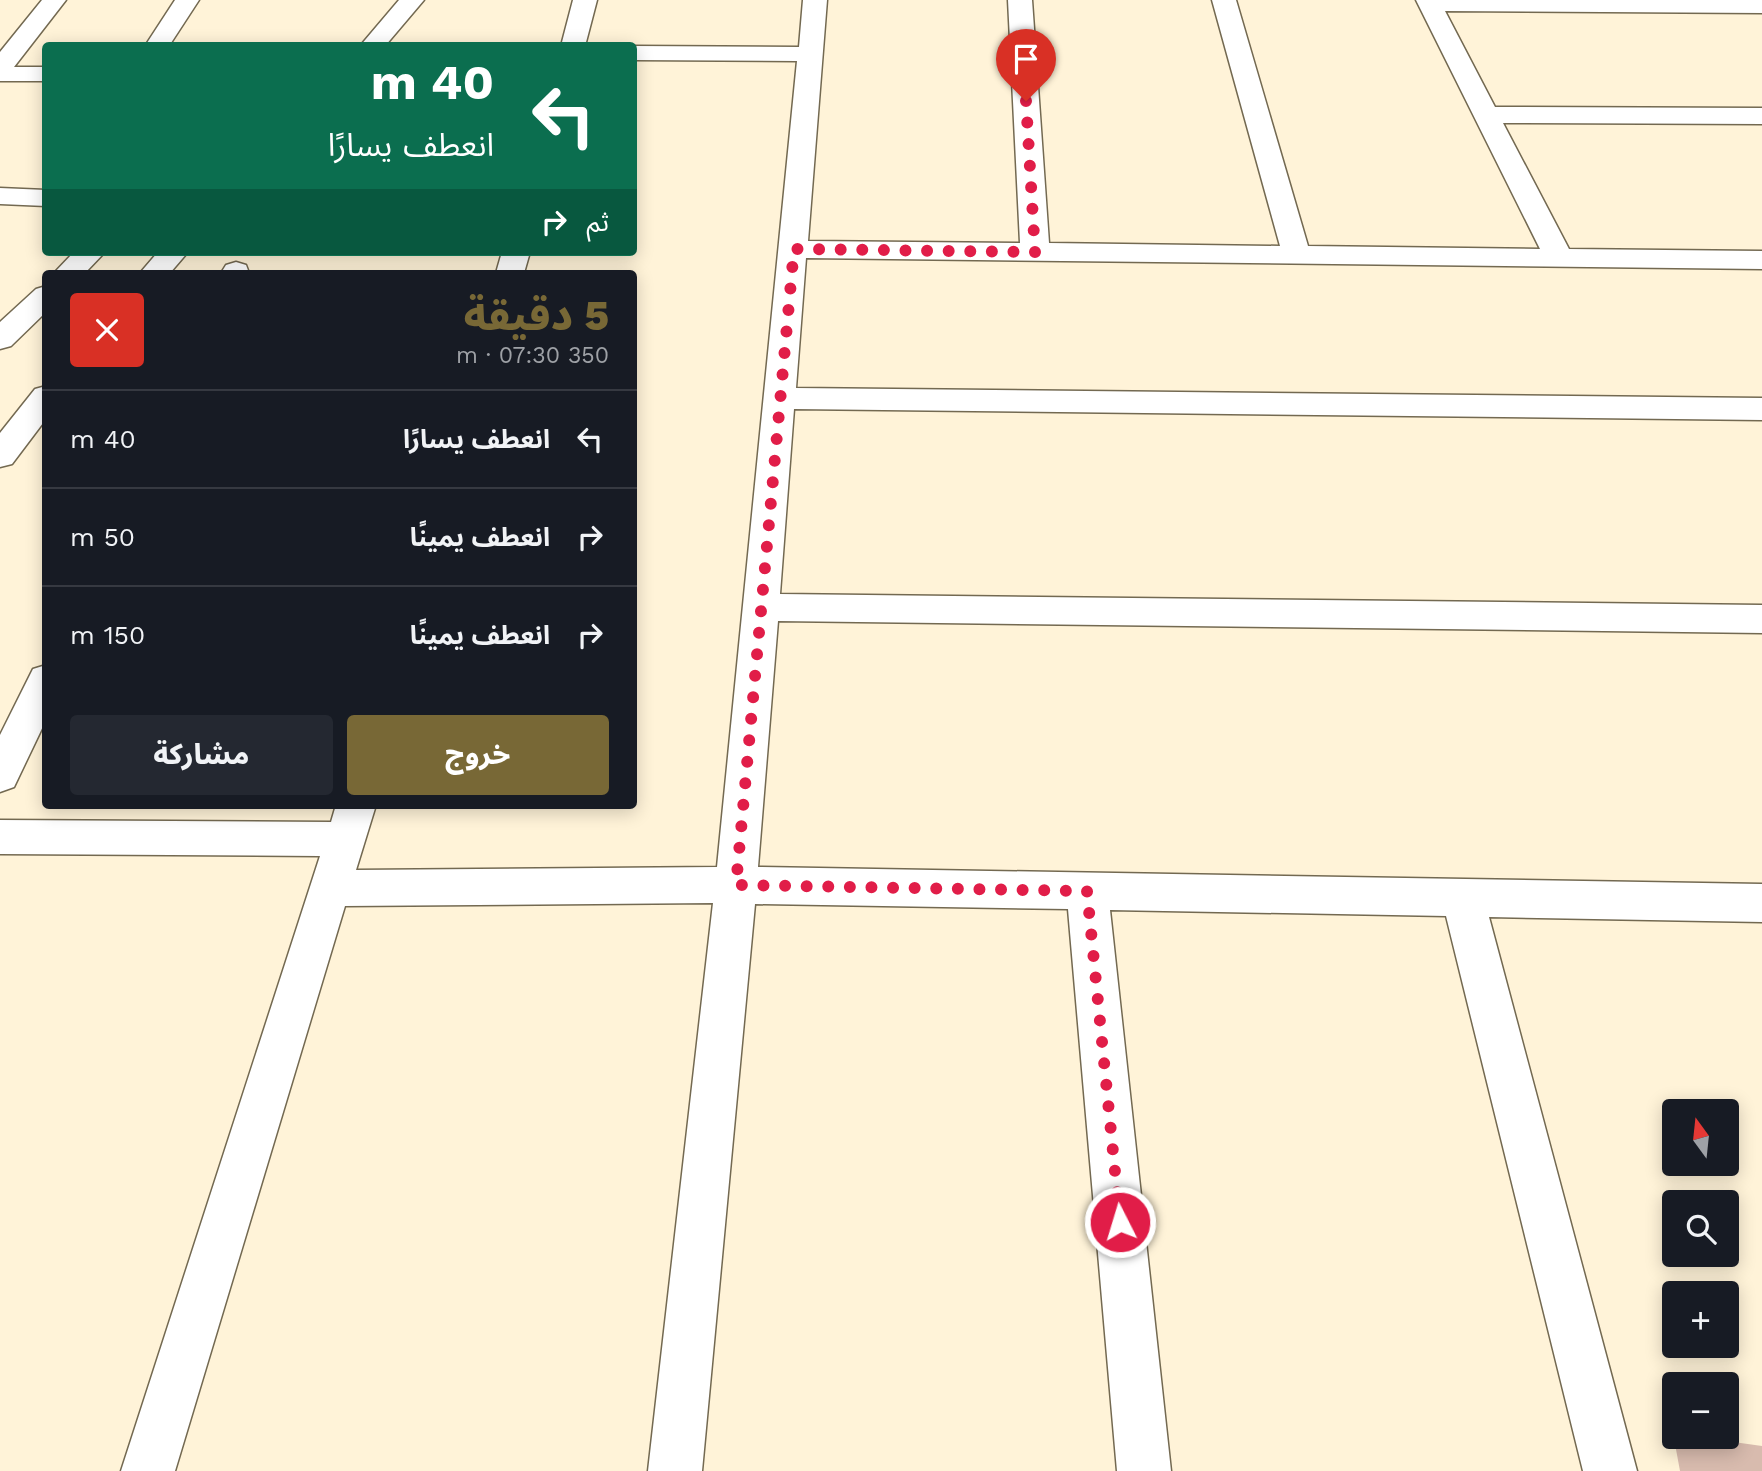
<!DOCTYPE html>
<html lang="ar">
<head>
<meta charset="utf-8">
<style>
  :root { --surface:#171b24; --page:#242831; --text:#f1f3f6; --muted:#9ea1a6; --line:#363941; --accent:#786836 }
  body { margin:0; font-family:"Work Sans","Noto Sans Arabic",sans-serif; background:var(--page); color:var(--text); direction:rtl; height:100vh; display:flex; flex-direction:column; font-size:26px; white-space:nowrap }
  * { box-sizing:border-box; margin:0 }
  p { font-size:23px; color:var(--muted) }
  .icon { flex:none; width:38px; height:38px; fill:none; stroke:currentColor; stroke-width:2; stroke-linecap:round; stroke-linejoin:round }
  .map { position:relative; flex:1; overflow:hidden; direction:ltr }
  .sheet { position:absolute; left:42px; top:270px; width:595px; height:539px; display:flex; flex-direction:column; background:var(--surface); border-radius:7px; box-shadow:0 4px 18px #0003; direction:rtl }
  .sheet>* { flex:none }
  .banner { position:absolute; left:42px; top:42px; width:595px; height:214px; border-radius:7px; box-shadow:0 4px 18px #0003; direction:rtl; background:#0b6e4f; color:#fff; overflow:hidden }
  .needle { width:46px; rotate:345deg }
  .controls { position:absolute; left:1662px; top:1099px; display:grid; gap:14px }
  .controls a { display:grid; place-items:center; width:77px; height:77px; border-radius:7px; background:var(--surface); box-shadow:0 4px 18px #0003; font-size:35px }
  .pin { position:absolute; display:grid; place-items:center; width:60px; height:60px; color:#fff; margin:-72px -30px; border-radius:50% 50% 50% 0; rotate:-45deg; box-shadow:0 0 7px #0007 }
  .pin .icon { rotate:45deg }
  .me { position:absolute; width:77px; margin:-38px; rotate:355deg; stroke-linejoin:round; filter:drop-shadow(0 0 5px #0008) }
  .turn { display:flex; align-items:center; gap:24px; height:147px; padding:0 28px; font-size:32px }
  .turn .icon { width:91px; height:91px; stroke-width:2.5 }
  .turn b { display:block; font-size:49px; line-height:60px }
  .then { display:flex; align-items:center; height:66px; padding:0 28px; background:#0003; gap:14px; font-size:26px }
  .round { display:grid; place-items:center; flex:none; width:74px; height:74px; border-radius:7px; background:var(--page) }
  .summary { display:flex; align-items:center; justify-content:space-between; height:119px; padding:0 28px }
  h1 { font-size:42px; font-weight:800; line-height:52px; color:var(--accent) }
  .action { display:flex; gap:14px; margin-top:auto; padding:14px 28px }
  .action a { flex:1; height:80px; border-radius:7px; background:var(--accent); color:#fff; font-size:28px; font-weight:800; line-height:80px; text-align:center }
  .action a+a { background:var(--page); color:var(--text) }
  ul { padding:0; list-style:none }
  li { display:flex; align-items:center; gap:21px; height:98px; padding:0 28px; border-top:2px solid var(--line) }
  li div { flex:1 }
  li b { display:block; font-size:26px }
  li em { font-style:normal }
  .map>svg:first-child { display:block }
  .building { fill:#d8bbae }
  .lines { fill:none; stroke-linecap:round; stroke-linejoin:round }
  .minor-casing { stroke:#736951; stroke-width:3 }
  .minor { fill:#fff; fill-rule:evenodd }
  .route { stroke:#e11d48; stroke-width:12; stroke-dasharray:0 21.6 }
</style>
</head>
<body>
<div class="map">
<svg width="1762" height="1471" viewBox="0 0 1762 1471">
  <rect width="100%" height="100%" fill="#fff3d8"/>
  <path class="building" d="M1673 1433 1675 1437H1698L1762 1446V1471H1680Z"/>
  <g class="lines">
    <g class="minor-casing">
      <path id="minor" d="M42 0H66L14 67H46V81H0V52Z
        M175 0H199L169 46H145Z
        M399 0H424L385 46H360Z
        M573 0H597L585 46H561Z
        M803 0H827L808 241 1020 243 1008 0H1032L1049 243 1280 246 1212 0H1236L1308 246 1540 249 1416 0H1762V13L1445 11 1495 107 1762 108V124L1503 123 1569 249 1762 251V269L806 258 796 388 1762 398V420L794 409 780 594 1762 605V633L778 621 758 867 1762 884V922L1489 917 1637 1471H1583L1446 916 1110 910 1171 1471H1117L1068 909 755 904 702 1471H648L713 903 345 906 175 1471H121L320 856 0 854V820L331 822 336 805H376L356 870 717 867 797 61 634 60V46L799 47Z
        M0 188 46 190V206L0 204Z
        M74 252H105L85 273H54Z
        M158 252H188L170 273H140Z
        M502 252H530L524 273H496Z
        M236 262 246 265 249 273H221L226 265Z
        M46 286V312L11 346 0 349V322L36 289Z
        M46 386V419L12 464 0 467V433L35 389Z
        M46 665V720L14 787 0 792V735L33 669Z"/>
    </g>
    <use href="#minor" class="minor"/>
  </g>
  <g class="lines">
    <path class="route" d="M1026 101 1035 252 794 249 736 885 1087 891 1120 1222"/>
  </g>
</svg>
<div class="controls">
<a><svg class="needle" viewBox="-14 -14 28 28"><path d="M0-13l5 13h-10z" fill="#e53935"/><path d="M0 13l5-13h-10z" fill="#9ea1a6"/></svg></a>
<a><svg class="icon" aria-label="search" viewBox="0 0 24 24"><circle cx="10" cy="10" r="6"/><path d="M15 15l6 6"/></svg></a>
<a>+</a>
<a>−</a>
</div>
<div class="pin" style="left:1026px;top:101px;background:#d93025"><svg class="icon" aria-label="arrive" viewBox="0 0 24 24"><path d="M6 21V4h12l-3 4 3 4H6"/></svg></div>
<svg class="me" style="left:1120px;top:1222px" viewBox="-20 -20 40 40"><circle r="17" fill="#e11d48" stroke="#fff" stroke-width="3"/><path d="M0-11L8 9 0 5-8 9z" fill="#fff"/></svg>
<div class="banner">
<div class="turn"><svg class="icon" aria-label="left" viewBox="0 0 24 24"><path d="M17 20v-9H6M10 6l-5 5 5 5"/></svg><div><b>40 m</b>انعطف يسارًا</div></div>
<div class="then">ثم<svg class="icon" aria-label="right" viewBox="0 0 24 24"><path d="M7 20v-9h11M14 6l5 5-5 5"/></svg></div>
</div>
<section class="sheet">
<div class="summary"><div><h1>5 دقيقة</h1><p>350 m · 07:30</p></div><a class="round" style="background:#d93025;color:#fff"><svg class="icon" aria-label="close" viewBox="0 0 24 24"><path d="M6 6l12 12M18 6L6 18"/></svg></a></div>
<ul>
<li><svg class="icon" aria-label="left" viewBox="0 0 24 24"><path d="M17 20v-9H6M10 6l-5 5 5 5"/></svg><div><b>انعطف يسارًا</b></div><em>40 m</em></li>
<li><svg class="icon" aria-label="right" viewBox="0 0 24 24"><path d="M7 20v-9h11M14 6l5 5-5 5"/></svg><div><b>انعطف يمينًا</b></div><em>50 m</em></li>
<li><svg class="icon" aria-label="right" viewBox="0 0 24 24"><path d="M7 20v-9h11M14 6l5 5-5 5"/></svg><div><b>انعطف يمينًا</b></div><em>150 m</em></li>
</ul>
<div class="action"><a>خروج</a><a>مشاركة</a></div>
</section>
</div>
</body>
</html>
